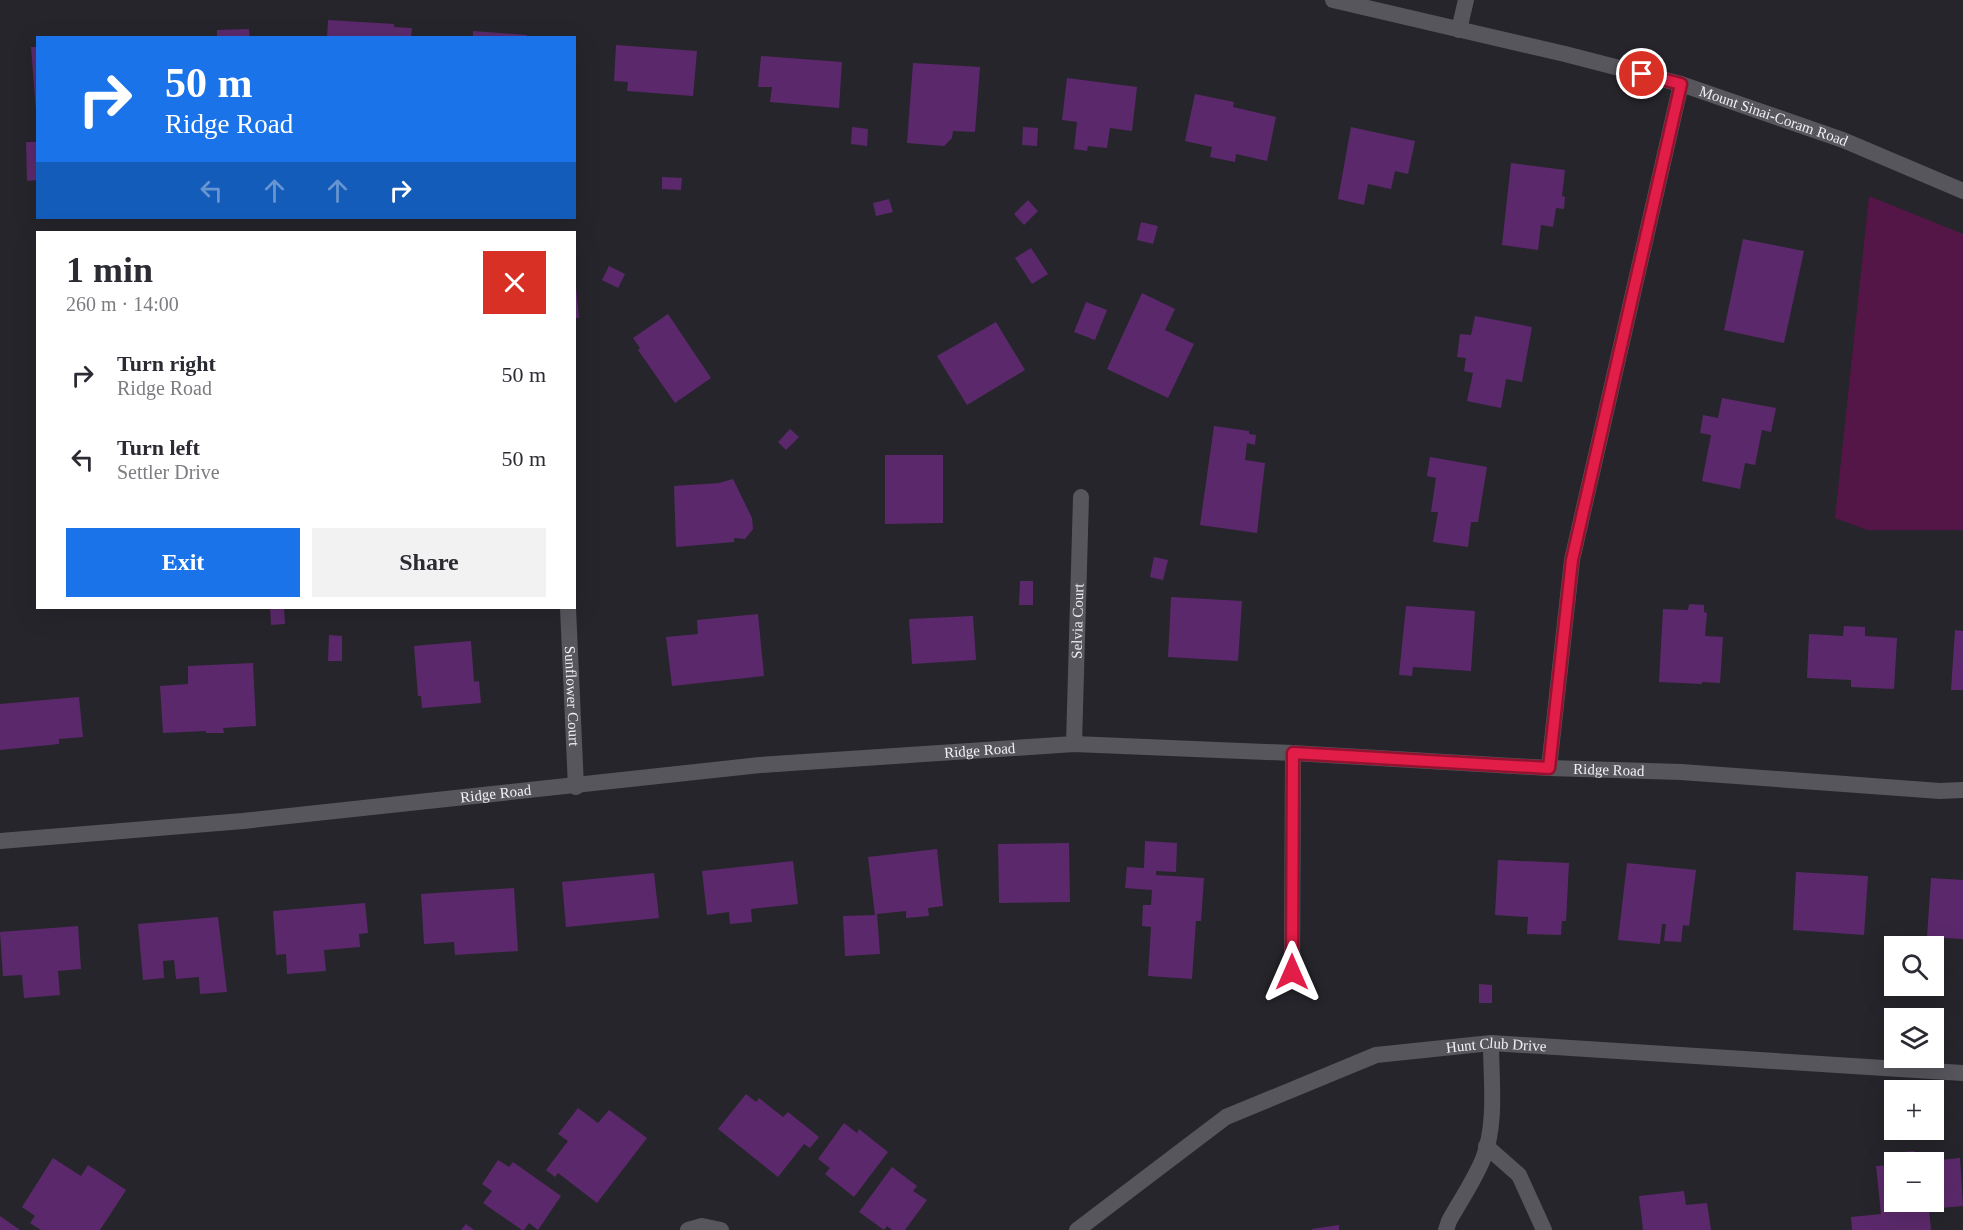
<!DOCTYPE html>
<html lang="en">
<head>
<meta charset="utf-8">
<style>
  :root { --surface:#fff; --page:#f2f2f3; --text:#2b2b33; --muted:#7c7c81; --accent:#1a73e8 }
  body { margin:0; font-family:"Times New Roman",serif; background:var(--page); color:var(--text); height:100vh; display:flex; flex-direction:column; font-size:22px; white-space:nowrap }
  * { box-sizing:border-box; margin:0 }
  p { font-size:20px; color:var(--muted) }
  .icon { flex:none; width:33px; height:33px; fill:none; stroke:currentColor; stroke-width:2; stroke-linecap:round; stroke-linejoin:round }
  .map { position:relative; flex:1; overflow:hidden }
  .side { position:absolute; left:36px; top:231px; width:540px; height:378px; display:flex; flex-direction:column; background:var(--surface); border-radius:0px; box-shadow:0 6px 24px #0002 }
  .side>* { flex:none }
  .guide { position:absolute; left:36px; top:36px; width:540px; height:183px; border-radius:0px; box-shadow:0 6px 24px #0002; background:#1a73e8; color:#fff; overflow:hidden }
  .controls { position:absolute; left:1884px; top:936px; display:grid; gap:12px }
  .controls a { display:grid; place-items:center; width:60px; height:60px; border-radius:0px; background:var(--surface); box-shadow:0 6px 24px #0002; font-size:30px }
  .pin { position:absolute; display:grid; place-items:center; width:51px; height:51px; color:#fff; margin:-26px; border:3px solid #fff; border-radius:50%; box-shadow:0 2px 6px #0007 }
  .me { position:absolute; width:66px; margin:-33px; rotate:0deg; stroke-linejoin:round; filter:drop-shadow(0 0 4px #0008) }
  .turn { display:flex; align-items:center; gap:21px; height:126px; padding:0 30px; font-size:27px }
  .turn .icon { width:78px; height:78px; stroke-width:2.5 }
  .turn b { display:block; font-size:42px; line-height:51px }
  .lanes { display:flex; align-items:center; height:57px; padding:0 30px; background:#0003; justify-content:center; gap:30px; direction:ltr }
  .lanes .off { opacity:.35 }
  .round { display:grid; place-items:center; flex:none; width:63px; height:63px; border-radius:0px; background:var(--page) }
  .overview { display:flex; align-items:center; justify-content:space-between; height:102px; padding:0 30px }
  h1 { font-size:36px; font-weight:700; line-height:45px }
  .action { display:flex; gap:12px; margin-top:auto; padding:12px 30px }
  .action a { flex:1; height:69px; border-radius:0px; background:var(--accent); color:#fff; font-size:24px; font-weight:700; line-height:69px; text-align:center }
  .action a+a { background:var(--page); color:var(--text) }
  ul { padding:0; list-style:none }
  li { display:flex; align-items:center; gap:18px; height:84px; padding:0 30px }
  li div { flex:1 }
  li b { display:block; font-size:22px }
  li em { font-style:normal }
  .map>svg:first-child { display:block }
  .green { fill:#541646 }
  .building { fill:#5b296b }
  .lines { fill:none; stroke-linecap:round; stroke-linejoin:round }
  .minor { stroke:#58565d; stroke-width:16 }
  .secondary { stroke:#58565d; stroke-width:16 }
  .route-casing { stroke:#92132f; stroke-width:15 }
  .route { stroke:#e11d48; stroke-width:10 }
  .labels { text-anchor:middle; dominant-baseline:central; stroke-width:6; stroke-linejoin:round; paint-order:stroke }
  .street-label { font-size:15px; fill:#f0eff3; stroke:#0f0e11 }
</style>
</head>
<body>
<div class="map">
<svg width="1963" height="1230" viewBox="0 0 1963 1230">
  <rect width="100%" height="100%" fill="#26252b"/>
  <path class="green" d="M1869 196 1963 234V530H1867L1835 518Z"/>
  <path class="building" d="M328 20 394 24V27L412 28 411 38H327Z
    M249 29 250 38H217V30Z
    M473 31 527 35V38H473Z
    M616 45 697 51 693 96 627 91 628 82 614 81Z
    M31 47H38V111H36Z
    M761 56 842 62 839 108 770 102 772 87H758Z
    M913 63 980 67 975 132 953 131 952 138 944 146 907 143Z
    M1067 78 1137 87 1132 131 1110 128 1107 148 1088 146 1087 151 1074 149 1077 122 1062 120Z
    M1195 94 1234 102 1233 107 1276 117 1267 161 1236 154 1235 162 1210 157 1212 147 1185 141Z
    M852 127 868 129 867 146 851 144Z
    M1023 127 1038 128 1037 146 1022 145Z
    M1351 127 1415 141 1408 174 1395 171 1391 189 1368 184 1364 205 1338 199Z
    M26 142H38V180L27 181Z
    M1511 163 1565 170 1562 196 1565 197 1564 209 1556 208 1553 227 1541 225 1538 250 1502 245Z
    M662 177 682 178 681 190 662 189Z
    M889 199 893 212 876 216 873 203Z
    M1028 200 1038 211 1024 225 1014 214Z
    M1141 222 1158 226 1153 244 1137 240Z
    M1743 239 1804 251 1784 343 1724 330Z
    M1031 248 1048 274 1032 284 1015 258Z
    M609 266 625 274 618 288 602 280Z
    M574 287H576L579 318H574Z
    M1142 293 1175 309 1165 330 1194 344 1168 398 1107 369Z
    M1086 302 1107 310 1095 340 1074 332Z
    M668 314 711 378 675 403 638 350 640 348 633 338Z
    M1475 316 1532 327 1522 382 1506 379 1501 408 1467 401 1473 373 1464 371 1466 358 1457 357 1460 334 1471 335Z
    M996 322 1025 370 967 405 937 356Z
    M1722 398 1776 408 1771 432 1762 430 1755 465 1745 463 1740 489 1702 481 1711 435 1700 433 1703 415 1718 418Z
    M1214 426 1249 431V434L1256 435 1255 445 1247 443 1245 460 1265 463 1257 533 1200 525Z
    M790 429 799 437 786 450 778 442Z
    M885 455H943V523L885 524Z
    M1430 457 1487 467 1478 522H1471L1468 547 1433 542 1438 512H1431L1436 478 1427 476Z
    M733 479 752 518 753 529 745 539 734 538V542L676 547 674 486 719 483Z
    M1154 557 1168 560 1163 580 1150 577Z
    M1020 581H1033V605H1019Z
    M1171 597 1242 601 1238 661 1168 657Z
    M1689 604 1704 605V612L1707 613 1705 636 1723 637 1720 683 1702 682V684L1659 682 1663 609 1688 610Z
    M1406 606 1475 611 1471 671 1413 667 1412 676 1399 675Z
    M270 608H284L285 624 271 625Z
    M758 614 764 676 672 686 666 637 698 634 697 620Z
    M973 616 976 660 912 664 909 619Z
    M1844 626 1865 627V636L1897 638 1894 689 1851 687V680L1807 678 1809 634 1843 636Z
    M1955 630 1963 631V690H1951Z
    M329 635 342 636V661H328Z
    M471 641 474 682 479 681 481 703 422 708 421 696H418L414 646Z
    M253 663 256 726 223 728 224 733H206V731L163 733 160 686 188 684V666Z
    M79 697 83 737 59 739V744L0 750V704Z
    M1145 841 1177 843 1176 872 1156 871V875L1204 878 1201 921H1196L1192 979 1148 976 1151 927 1142 926 1143 905H1151L1152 890 1125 888 1127 867 1144 868Z
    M1069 843 1070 902 999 903 998 844Z
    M937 849 943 906 928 908 929 916 906 918V911L877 914 880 954 845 956 843 916 875 915 868 857Z
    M1498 860 1569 863 1566 921H1562L1561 935 1527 934 1528 917 1495 915Z
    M793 861 798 904 751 909 752 922 730 924 729 912 707 915 702 871Z
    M1627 863 1696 870 1689 926 1683 925 1681 942 1664 941 1666 924H1662L1660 944 1618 940Z
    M1796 872 1868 876 1864 935 1793 930Z
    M654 873 659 918 566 927 562 882Z
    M1931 878 1963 880V939L1927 937Z
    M514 888 518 951 455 955 454 942 424 944 421 894Z
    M365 903 368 933 359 934 360 947 324 950 326 971 287 974 286 954 276 955 273 911Z
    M218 917 227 992 200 994 199 977 176 979 174 960 163 961 164 978 143 980 138 924Z
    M78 926 81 969 58 971 60 995 24 998 22 975 3 976 0 932Z
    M1479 984 1492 985V1003H1479Z
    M746 1094 756 1102 759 1098 783 1117 788 1112 819 1137 810 1148 804 1144 778 1177 718 1129Z
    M578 1108 598 1123 609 1110 647 1138 597 1203 558 1173 555 1177 546 1170 568 1141 558 1134Z
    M844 1123 857 1133 859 1129 888 1152 854 1197 825 1174 830 1168 818 1159Z
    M1914 1151 1915 1162H1892V1153Z
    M53 1158 81 1176 88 1165 126 1190 100 1230H41L30 1223 35 1216 22 1207Z
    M1960 1158 1963 1206 1929 1209 1931 1230H1852L1851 1217 1881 1214 1876 1166 1894 1165V1202H1934V1162L1929 1161Z
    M498 1160 509 1167 513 1162 561 1196 538 1230 529 1223 524 1230H522L483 1203 492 1191 482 1184Z
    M892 1167 917 1186 913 1191 927 1200 905 1230H892L887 1226 884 1230 859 1212Z
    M1684 1191 1686 1205 1707 1203 1711 1230H1643L1639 1196Z
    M0 1216 20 1230H0Z
    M466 1224 474 1230H461Z
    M1339 1225V1230H1312V1229Z"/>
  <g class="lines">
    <g class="minor">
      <path d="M1459 30 1466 0"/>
      <path id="s1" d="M568 608 576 787"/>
      <path id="s2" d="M1074 744 1081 497"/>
      <path d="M1549 768 1572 560 1681 84"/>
      <path id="s3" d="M0 841 243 821 760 765 1074 744 1293 753 1549 768 1681 772 1940 791 1963 790"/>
      <path d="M1292 972 1293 753"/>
      <path d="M1486 1146 1519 1175 1544 1230"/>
      <path d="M688 1230 702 1226 721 1230"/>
      <path id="s4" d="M1077 1230 1226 1117 1376 1055 1491 1043 1963 1073"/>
      <path d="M1446 1230 1449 1221C1460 1201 1474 1181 1483 1159 1497 1123 1491 1081 1491 1043"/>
    </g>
    <path class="secondary" id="s5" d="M1333 0 1565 54 1681 84 1843 140 1963 191"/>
  </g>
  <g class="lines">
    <g class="route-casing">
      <path id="route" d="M1292 972 1293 753 1549 768 1572 560 1681 84 1642 74"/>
    </g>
    <use href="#route" class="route"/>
  </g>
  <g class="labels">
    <g class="street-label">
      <text stroke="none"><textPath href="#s5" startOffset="456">Mount Sinai-Coram Road</textPath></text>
      <text stroke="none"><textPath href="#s2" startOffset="123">Selvia Court</textPath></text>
      <text stroke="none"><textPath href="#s1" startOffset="88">Sunflower Court</textPath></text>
      <text stroke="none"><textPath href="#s3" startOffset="984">Ridge Road</textPath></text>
      <text stroke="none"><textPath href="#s3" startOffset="1614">Ridge Road</textPath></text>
      <text stroke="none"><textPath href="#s3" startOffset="498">Ridge Road</textPath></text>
      <text stroke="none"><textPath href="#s4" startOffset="470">Hunt Club Drive</textPath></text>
    </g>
  </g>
</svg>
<div class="controls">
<a><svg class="icon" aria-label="search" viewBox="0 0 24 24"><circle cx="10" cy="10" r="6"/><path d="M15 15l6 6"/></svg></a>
<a><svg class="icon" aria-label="layers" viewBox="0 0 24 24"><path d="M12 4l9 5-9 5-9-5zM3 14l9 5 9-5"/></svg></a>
<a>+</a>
<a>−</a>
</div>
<div class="pin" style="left:1642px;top:74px;background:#d93025"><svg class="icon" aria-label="arrive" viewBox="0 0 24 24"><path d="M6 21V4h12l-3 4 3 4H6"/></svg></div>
<svg class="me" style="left:1292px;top:972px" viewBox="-20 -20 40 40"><path d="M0-17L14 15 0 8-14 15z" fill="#e11d48" stroke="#fff" stroke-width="4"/></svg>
<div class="guide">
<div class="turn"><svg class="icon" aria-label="right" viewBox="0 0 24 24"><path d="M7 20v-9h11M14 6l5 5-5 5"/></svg><div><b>50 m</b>Ridge Road</div></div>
<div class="lanes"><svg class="icon off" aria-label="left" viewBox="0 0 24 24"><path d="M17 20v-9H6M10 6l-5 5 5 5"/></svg><svg class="icon off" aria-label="ahead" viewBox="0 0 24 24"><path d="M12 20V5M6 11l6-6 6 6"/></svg><svg class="icon off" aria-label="ahead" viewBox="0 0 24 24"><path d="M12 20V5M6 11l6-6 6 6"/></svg><svg class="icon" aria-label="right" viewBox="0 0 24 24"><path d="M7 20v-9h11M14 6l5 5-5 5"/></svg></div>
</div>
<section class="side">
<div class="overview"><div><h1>1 min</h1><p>260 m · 14:00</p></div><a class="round" style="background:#d93025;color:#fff"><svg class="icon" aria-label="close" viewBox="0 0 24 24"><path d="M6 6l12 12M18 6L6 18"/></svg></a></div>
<ul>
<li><svg class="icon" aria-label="right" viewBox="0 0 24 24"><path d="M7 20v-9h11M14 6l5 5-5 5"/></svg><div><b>Turn right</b><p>Ridge Road</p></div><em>50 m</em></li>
<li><svg class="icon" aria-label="left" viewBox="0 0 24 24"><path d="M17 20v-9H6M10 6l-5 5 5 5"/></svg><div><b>Turn left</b><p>Settler Drive</p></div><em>50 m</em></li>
</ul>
<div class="action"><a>Exit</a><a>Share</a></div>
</section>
</div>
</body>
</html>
